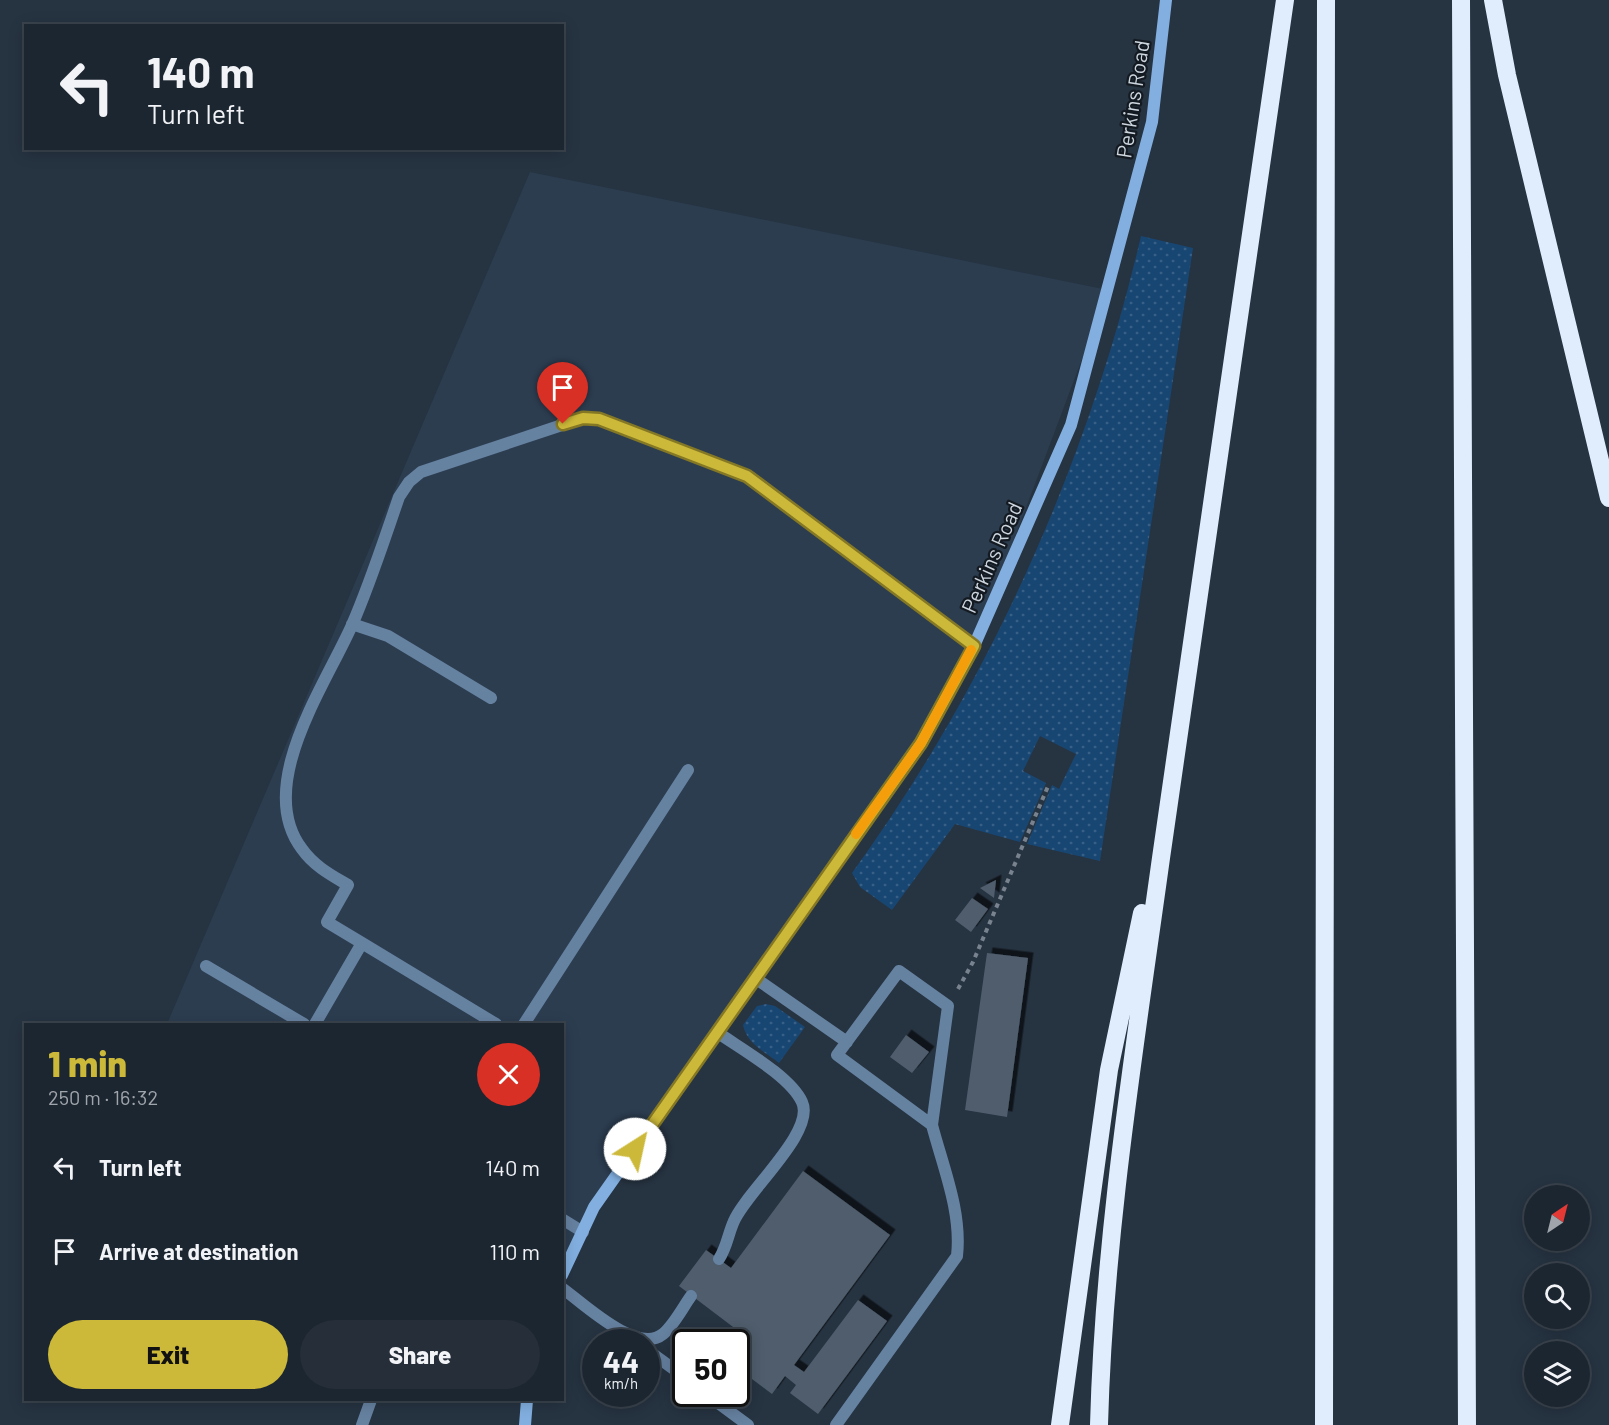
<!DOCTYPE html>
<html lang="en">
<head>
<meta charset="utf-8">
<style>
  :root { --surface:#1c2631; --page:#252e39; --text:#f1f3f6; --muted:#a0a5ab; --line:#3a434d; --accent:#ccb939 }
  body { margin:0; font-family:Barlow,sans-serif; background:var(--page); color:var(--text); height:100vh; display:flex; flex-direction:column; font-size:22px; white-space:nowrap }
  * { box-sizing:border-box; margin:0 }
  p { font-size:20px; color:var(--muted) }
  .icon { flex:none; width:33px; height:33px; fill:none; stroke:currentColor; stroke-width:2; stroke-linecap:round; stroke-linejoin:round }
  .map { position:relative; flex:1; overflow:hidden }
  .side { position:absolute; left:24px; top:1023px; width:540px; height:378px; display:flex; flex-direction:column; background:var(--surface); border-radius:0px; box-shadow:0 3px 15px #0003,0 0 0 2px var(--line) }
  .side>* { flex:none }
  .hud { position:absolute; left:24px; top:24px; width:540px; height:126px; border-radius:0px; box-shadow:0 3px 15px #0003,0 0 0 2px var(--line); background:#1c2631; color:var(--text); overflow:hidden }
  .needle { width:39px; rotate:35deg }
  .buttons { position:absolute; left:1524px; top:1185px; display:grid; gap:12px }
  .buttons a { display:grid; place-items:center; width:66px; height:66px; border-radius:50%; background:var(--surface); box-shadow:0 3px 15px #0003,0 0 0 2px var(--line); font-size:30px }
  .speed { position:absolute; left:582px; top:1329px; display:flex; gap:12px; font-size:30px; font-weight:700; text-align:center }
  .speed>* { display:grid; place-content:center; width:78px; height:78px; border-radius:50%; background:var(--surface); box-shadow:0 3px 15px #0003,0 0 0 2px var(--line); line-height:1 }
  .speed small { font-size:15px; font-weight:400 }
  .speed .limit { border:3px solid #111; border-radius:9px; background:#fff; color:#111 }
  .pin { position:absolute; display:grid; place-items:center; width:51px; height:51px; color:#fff; margin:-62px -26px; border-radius:50% 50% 50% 0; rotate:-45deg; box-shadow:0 0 6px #0007 }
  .pin .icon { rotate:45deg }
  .me { position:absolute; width:66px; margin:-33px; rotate:35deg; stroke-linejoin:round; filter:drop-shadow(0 0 4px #0008) }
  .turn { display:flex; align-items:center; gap:21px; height:126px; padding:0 24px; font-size:27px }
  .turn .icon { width:78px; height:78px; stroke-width:2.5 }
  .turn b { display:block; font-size:42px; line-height:51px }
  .round { display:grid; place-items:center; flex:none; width:63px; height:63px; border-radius:32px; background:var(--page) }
  .overview { display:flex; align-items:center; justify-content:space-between; height:102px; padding:0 24px }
  h1 { font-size:36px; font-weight:800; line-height:45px; color:var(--accent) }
  .action { display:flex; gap:12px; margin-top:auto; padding:12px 24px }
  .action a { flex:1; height:69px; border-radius:36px; background:var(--accent); color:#111; font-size:24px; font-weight:800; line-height:69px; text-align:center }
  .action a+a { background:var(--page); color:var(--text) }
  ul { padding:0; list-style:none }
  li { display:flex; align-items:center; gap:18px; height:84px; padding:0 24px }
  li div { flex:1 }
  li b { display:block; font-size:22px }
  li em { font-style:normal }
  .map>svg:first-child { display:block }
  .built { fill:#2c3d50 }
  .grass { fill:url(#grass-dots) }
  .building { fill:#4f5d6c; filter:url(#shadow) }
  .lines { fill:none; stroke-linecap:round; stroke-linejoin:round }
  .path { stroke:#79838f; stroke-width:4; stroke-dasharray:4.5 4.5; stroke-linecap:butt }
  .service { stroke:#6682a1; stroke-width:12 }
  .secondary { stroke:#82afe0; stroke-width:12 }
  .motorway { stroke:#dfedfc; stroke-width:18 }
  .route-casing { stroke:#857825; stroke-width:15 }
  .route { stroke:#ccb939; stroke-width:10 }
  .slow { stroke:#f59e0b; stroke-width:10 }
  .labels { text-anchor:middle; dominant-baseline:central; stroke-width:4.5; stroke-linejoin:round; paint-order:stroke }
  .street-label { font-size:21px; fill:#cdd5de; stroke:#141a21 }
</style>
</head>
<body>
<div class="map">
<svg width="1609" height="1425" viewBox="0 0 1609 1425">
  <defs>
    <pattern id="grass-dots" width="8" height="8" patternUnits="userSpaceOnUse" patternTransform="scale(1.5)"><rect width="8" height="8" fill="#184673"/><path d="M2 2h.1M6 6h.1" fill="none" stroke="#386086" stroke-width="1.8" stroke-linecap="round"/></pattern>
    <filter id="shadow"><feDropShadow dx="5.5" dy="-5.5" stdDeviation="0" flood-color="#0009"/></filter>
  </defs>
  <rect width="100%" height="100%" fill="#263341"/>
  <path class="built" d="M530 172 1108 290 974 646 921 743 594 1207 563 1275 562 1024H167Z"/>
  <path class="grass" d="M1141 236 1193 248 1100 861 1027 844 1052 785 1059 789 1076 754 1040 736 1023 771 1046 783 1020 842 955 824 892 910 860 887 852 873C989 684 1088 463 1141 236Z
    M766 1004 775 1006 805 1027 779 1063C765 1052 747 1044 743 1025L757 1006Z"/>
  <path class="building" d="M996 880 994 898 980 888Z
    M972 898 988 909 971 932 955 920Z
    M987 953 1028 958 1007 1117 965 1110Z
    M906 1035 929 1052 912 1073 890 1057Z
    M803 1171 890 1235 794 1365 804 1372 858 1300 887 1321 818 1414 790 1393 796 1385 785 1376 772 1394 736 1367V1342H734L741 1333 679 1286 706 1250 731 1268Z"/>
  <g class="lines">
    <path class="path" d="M958 989 973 962 1049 784"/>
    <path class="service" d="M352 624 388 636 491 698
      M362 943 327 922 348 885C331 875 314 866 302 849 254 786 325 686 352 625 370 584 384 540 399 497L409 482 421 472 583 418 599 419 747 476 974 646
      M206 966 304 1024
      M899 971 948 1006 932 1125 837 1055Z
      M755 978 847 1042
      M315 1024 362 943 496 1024
      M524 1024 688 770
      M717 1032C741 1049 790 1076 802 1102 816 1132 746 1192 734 1221 728 1234 727 1247 719 1259
      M562 1219 583 1232
      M562 1288C584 1304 637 1355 663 1334 674 1325 683 1307 691 1296
      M646 1349 686 1378
      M706 1394 748 1425
      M362 1425 371 1400
      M836 1425 957 1256C962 1212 943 1167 932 1125"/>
    <path class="secondary" d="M562 1275 594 1207 921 743 974 646 1071 425 1152 122 1166 0
      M525 1425 527 1400"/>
    <path class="motorway" d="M1461 0 1467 1425
      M1493 0 1507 75 1609 498
      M1060 1425 1109 1070 1142 913
      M1099 1425C1104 1235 1135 1046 1161 858 1201 572 1244 286 1285 0
      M1324 1425 1326 0"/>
  </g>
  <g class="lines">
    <g class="route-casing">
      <path id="route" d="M563 424 583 418 599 419 747 476 974 646 921 743 635 1149"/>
    </g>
    <use href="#route" class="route"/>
    <path class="slow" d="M856 834 921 743 971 650"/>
  </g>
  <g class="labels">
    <g class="street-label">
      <text transform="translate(1132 99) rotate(-81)">Perkins Road</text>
      <text transform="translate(991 557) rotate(-66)">Perkins Road</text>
    </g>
  </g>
</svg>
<div class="buttons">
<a><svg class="needle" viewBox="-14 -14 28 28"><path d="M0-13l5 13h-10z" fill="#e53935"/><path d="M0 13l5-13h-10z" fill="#a0a5ab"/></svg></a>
<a><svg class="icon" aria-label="search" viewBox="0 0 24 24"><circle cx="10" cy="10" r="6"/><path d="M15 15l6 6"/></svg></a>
<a><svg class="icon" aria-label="layers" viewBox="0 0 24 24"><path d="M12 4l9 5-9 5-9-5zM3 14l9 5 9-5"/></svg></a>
</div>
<div class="speed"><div>44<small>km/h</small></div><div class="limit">50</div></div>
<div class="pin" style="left:563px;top:424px;background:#d93025"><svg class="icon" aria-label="arrive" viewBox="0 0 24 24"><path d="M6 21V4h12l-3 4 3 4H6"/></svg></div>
<svg class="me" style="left:635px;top:1149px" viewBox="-20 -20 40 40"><circle r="19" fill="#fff"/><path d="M0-13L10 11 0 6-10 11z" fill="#ccb939"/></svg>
<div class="hud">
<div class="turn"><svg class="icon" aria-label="left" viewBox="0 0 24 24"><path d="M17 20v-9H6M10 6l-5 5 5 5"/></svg><div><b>140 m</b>Turn left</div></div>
</div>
<section class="side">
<div class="overview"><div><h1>1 min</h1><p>250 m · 16:32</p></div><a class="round" style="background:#d93025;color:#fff"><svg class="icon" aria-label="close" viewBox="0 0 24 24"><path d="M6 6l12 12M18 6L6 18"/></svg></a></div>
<ul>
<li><svg class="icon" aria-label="left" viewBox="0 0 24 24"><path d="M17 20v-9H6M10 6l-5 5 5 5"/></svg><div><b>Turn left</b></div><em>140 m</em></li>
<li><svg class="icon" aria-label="arrive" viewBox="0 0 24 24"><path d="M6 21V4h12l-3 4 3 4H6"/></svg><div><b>Arrive at destination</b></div><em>110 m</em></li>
</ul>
<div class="action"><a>Exit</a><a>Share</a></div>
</section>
</div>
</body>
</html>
